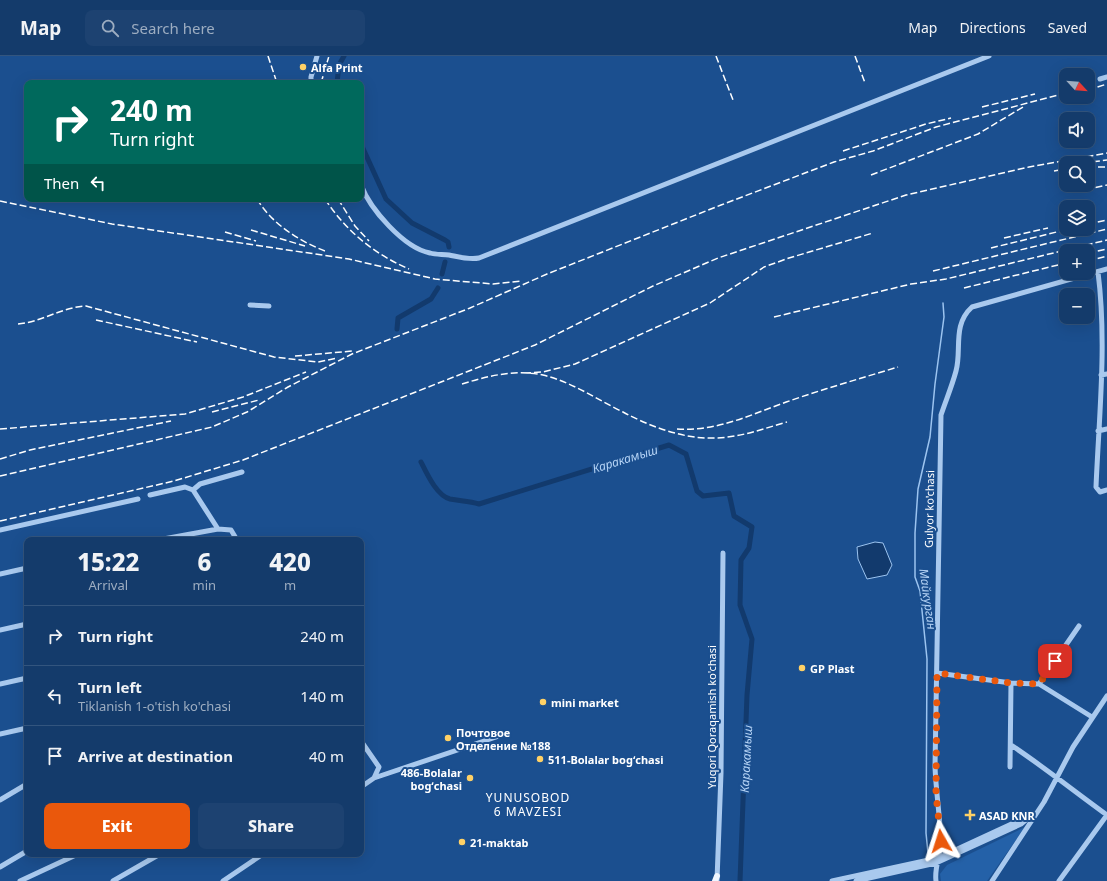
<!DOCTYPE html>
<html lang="en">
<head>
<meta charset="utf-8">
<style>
  :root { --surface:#143b6b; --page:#1d4271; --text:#f1f3f6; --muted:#9dadc1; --line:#33557e; --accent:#ea580c }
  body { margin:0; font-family:"Noto Sans",sans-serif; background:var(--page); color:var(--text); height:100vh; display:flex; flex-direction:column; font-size:15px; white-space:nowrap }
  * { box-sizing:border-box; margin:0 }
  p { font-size:13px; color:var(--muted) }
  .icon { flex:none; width:22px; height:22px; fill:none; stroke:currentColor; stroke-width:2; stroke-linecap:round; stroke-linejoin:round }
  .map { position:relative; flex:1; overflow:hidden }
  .side { position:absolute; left:24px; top:481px; width:340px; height:320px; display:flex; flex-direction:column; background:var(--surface); border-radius:8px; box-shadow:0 4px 16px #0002,0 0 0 1px var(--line) }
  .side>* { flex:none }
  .hud { position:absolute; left:24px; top:24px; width:340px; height:122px; border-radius:8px; box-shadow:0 4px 16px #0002,0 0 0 1px var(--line); background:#00695c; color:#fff; overflow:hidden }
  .needle { width:26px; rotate:116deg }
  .controls { position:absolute; left:1059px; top:12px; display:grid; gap:8px }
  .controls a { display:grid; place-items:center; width:36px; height:36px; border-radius:8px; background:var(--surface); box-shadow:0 4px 16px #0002,0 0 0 1px var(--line); font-size:20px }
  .pin { position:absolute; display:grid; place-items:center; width:34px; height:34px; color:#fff; margin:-17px; border-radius:8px; box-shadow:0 2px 6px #0006 }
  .me { position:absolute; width:44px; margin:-22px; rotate:354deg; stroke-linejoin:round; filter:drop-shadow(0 0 3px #0008) }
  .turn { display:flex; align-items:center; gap:14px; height:84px; padding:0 20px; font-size:18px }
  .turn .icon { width:52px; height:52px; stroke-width:2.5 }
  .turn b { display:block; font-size:28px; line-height:34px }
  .then { display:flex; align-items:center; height:38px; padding:0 20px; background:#0003; gap:8px; font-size:15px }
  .eta { display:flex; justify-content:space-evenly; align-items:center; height:68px; text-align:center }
  .eta b { font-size:24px; font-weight:800; line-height:28px }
  .button { display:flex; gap:8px; margin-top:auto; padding:8px 20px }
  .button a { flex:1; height:46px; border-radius:8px; background:var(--accent); color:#fff; font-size:16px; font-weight:800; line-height:46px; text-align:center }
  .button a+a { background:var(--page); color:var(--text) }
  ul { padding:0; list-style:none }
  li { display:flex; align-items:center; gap:12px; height:60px; padding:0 20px; border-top:1px solid var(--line) }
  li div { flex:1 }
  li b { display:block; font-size:15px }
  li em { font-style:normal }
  header { display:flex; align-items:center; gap:24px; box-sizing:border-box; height:56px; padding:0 20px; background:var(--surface); border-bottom:1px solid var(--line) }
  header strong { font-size:19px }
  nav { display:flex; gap:22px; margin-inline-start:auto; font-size:14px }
  .search { width:280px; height:36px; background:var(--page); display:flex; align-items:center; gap:10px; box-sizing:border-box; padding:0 14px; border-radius:8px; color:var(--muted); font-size:15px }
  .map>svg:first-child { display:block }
  .green { fill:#2461a8 }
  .water { fill:#123a6d; stroke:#9cc4f0 }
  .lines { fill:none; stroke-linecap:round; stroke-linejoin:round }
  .stream { stroke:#9cc4f0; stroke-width:1.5 }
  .canal { stroke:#123a6d; stroke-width:5 }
  .minor { stroke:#a9c9ee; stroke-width:5 }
  .major { stroke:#f0f6ff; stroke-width:6 }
  .rail { stroke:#fff; stroke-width:1.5; stroke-dasharray:7 3; stroke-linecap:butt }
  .route { stroke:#ea580c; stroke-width:7; stroke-dasharray:0 12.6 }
  .poi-dot { fill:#ffd166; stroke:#1b4f8f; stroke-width:1.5 }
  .labels { text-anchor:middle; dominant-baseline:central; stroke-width:4; stroke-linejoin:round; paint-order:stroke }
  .poi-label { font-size:11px; font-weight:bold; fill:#fff; stroke:#1b4f8f; text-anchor:start }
  .street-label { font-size:11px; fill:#fff; stroke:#1b4f8f }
  .water-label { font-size:12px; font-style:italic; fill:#b5d3f5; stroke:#1b4f8f }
  .neighbourhood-label { font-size:12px; letter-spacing:1px; fill:#fff; stroke:#1b4f8f }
</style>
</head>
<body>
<header>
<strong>Map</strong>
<div class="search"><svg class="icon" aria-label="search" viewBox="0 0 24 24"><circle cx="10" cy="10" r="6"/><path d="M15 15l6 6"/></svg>Search here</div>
<nav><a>Map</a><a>Directions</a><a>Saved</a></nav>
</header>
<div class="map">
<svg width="1107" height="825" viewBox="0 0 1107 825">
  <rect width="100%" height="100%" fill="#1b4f8f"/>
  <path class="green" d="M1025 771 987 825H941L940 818 947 809Z"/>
  <path class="water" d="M875 486 883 487 892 509 887 519 867 523 858 503 857 491Z"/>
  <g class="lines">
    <path class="stream" d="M928 797 926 777 927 603 920 535 915 521V477L918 433 930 381 935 328 944 261 943 247"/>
    <path class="canal" d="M337 27 339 9 344 0
      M361 88 386 143 412 167 445 184 448 186 449 191
      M442 218 445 206
      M397 273 398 262 431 243 438 232
      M421 406C427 418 437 440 450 443 460 445 469 445 479 448L669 389 686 398 697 435 703 440 729 437 734 460 752 471 749 492 741 504 740 549 752 583 747 639 740 825"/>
    <path class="minor" d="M1100 23 1107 21
      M311 27V21L317 0
      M361 129C370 153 404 192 430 197 436 199 443 198 449 199 459 201 469 204 479 202L989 0
      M1098 216C1107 287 1099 360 1096 431L1100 436 1107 434
      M250 249 269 250
      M1101 319 1107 318
      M1098 375 1107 373
      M193 434 200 428 242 416
      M150 439 185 431 193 434 218 473
      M0 474 138 443
      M158 484 218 473 231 474 237 484
      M0 518 27 512
      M0 574 27 568
      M937 617 1011 627 1039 628 1092 661
      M0 628 27 622
      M1039 628 1079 570
      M0 678 27 672
      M361 685 379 711 374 722 361 731
      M1011 689C1044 711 1075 736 1107 759
      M1010 711 1011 627
      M374 722 505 678
      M0 744 27 728
      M0 811 27 795
      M717 824 721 717 723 497
      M20 825 78 798
      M113 825 160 798
      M223 825 263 798
      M832 825 938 802 1033 758
      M856 825 936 807 1021 768 1027 763
      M936 825C934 811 941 799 941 785 940 761 936 736 935 711L941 359C946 344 952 330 956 315 962 294 952 269 972 251L1107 213
      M992 825 1044 746 1073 691 1107 640
      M1059 825 1107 759"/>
    <path class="major" d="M715 825 717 820"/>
    <path class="rail" d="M268 0 277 27
      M716 0 733 44
      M855 0 865 27
      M321 27 329 0
      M1088 34 1107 28
      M982 51 1035 38
      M843 95 926 68 951 62
      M1083 107 1107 104
      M1088 111H1107
      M1054 115 1066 113
      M871 119 978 78 1023 51
      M1076 136 1107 129
      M257 143C272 168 299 185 325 195
      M325 143C346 175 374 198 409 213
      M338 143 355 170 369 185
      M0 145 112 168 349 203 435 223 493 228 522 225
      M1088 168 1107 164
      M251 174 305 190
      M225 176 256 185
      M1004 182 1048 172
      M991 192 1069 173
      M1088 197 1107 193
      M1088 205 1107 200
      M933 215 1107 173
      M964 232 1066 207
      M774 261 911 228 946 223 1107 184
      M96 264 197 286
      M18 268C42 266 62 251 86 250L274 301 318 306 338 302
      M295 300 353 295
      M524 317 543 316 575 308 710 247 764 211 789 202 873 177
      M462 328C488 320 515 313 543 319 572 326 596 343 623 356 649 370 683 383 713 382 739 382 762 373 787 366
      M212 356 259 344
      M0 373 185 358 243 341 306 316
      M677 373C718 376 754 357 792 344 827 332 862 322 898 311
      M0 403 30 394 171 365
      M0 420 212 371 247 356 288 331 352 298 470 252 547 218 721 149 834 106 873 95 936 71 1066 37
      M0 465 174 425 243 404 535 289 653 230 718 202 906 139 1029 111 1107 97"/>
  </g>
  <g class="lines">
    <path class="route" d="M941 785 936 738 937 617 1011 627 1039 628 1055 605"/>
  </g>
  <g class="poi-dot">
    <circle cx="303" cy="11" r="4"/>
    <circle cx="802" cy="612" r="4"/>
    <circle cx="543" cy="646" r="4"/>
    <circle cx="448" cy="682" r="4"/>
    <circle cx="540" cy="703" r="4"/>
    <circle cx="470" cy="722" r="4"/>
    <path d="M968 753h4v4h4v4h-4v4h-4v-4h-4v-4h4z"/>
    <circle cx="462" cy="786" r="4"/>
  </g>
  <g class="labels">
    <g class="poi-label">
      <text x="311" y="11">Alfa Print</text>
      <text x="810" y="612">GP Plast</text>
      <text x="551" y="646">mini market</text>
      <text x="456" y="676">Почтовое<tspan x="456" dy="13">Отделение №188</tspan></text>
      <text x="548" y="703">511-Bolalar bogʻchasi</text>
      <text x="462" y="716" text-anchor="end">486-Bolalar<tspan x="462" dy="13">bogʻchasi</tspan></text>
      <text x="979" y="759">ASAD KNR</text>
      <text x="470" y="786">21-maktab</text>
    </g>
    <g class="street-label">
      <text transform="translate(929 453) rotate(-89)">Gulyor ko'chasi</text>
      <text transform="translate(711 661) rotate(-90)">Yuqori Qoraqamish ko'chasi</text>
    </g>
    <g class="water-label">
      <text transform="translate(625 403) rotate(-17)">Каракамыш</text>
      <text transform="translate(928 543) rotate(82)">Майкурган</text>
      <text transform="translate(746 703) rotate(-87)">Каракамыш</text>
    </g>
    <g class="neighbourhood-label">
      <text x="528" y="741">YUNUSOBOD<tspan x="528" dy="14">6 MAVZESI</tspan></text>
    </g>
  </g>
</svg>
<div class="controls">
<a><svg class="needle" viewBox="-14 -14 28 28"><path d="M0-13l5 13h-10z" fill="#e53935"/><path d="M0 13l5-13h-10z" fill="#9dadc1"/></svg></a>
<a><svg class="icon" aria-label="sound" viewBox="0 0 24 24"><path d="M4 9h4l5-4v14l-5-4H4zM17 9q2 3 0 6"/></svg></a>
<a><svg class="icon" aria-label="search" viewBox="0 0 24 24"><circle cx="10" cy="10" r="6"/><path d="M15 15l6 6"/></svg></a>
<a><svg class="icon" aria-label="layers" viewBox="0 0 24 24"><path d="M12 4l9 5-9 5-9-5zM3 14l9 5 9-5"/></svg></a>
<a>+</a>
<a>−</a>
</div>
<div class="pin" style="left:1055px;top:605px;background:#d93025"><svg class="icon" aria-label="arrive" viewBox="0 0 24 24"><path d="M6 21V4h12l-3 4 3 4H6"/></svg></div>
<svg class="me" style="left:941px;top:785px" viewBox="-20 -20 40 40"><path d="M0-17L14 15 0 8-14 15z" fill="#ea580c" stroke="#fff" stroke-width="4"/></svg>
<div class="hud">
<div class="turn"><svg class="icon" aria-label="right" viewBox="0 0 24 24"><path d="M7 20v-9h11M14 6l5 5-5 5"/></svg><div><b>240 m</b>Turn right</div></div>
<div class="then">Then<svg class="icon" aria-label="left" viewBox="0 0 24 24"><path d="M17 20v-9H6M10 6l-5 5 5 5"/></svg></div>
</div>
<section class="side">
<div class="eta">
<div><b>15:22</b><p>Arrival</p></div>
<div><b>6</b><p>min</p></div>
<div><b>420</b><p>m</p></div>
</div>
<ul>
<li><svg class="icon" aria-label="right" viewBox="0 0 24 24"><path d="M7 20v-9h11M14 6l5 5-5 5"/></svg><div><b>Turn right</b></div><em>240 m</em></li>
<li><svg class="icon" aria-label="left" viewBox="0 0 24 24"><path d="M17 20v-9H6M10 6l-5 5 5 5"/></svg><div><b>Turn left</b><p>Tiklanish 1-o'tish ko'chasi</p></div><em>140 m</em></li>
<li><svg class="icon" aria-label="arrive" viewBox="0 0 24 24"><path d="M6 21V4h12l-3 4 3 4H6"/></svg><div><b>Arrive at destination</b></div><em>40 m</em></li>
</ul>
<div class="button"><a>Exit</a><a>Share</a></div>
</section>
</div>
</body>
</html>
